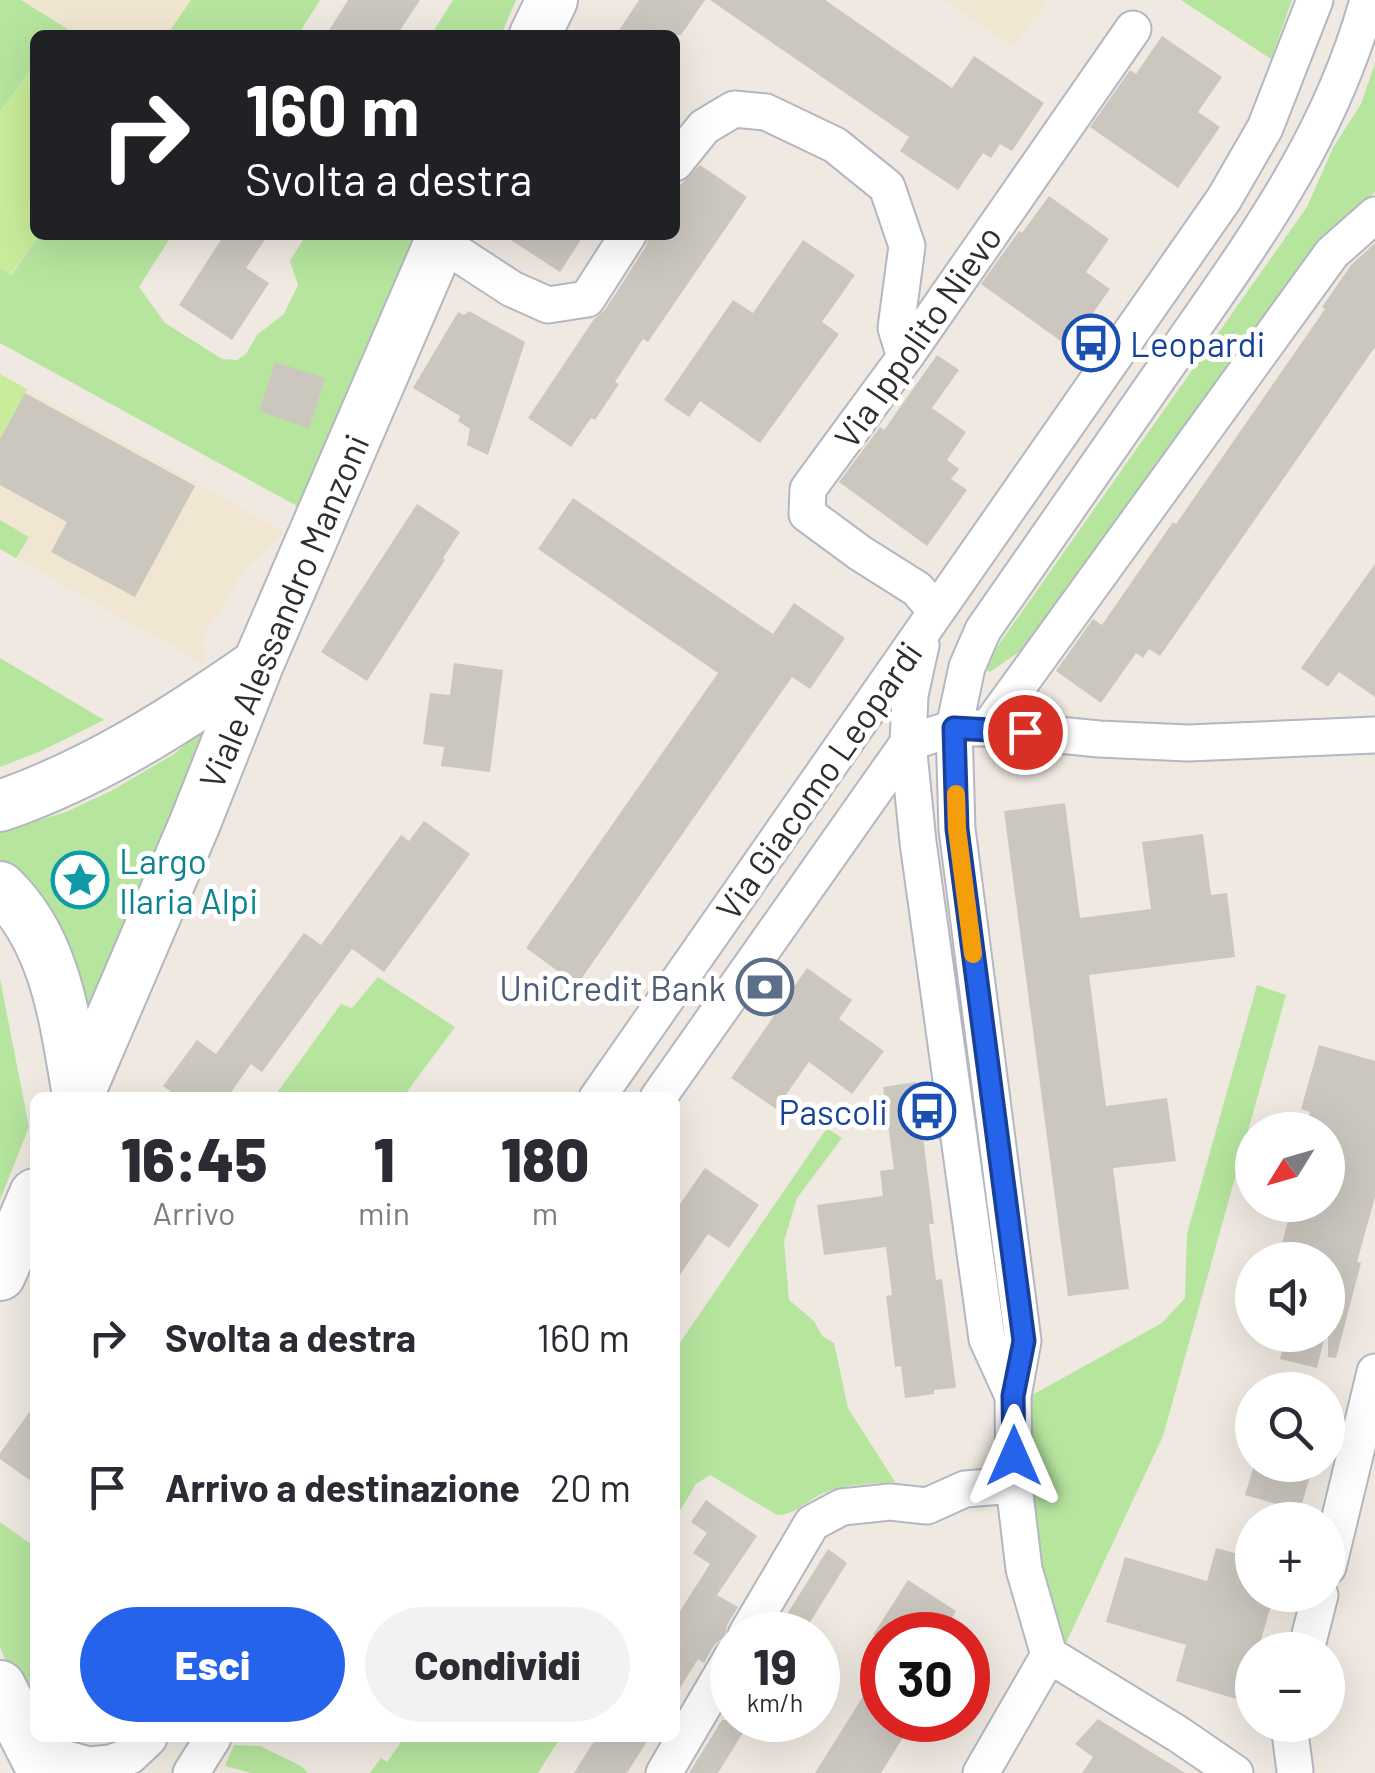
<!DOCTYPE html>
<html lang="it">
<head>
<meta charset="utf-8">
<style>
  :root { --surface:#fff; --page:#f2f2f3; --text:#2b2b33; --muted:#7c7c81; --accent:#2563eb }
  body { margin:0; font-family:Barlow,sans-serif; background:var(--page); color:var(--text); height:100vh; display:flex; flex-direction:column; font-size:38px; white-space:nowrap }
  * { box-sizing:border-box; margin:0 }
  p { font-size:32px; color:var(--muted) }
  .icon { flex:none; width:55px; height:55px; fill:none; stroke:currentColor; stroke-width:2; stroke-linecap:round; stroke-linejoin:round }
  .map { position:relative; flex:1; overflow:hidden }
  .details { position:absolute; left:30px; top:1092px; width:650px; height:650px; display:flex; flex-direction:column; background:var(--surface); border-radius:15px; box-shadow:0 10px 40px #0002 }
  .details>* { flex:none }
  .guide { position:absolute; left:30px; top:30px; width:650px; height:210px; border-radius:15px; box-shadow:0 10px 40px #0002; background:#202124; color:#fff; overflow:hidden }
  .needle { width:65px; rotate:233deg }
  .controls { position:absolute; left:1235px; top:1112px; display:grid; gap:20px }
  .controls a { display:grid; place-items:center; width:110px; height:110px; border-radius:50%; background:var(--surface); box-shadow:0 10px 40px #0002; font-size:50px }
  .speed { position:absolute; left:710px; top:1612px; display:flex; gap:20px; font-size:50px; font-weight:700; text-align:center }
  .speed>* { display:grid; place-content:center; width:130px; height:130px; border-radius:50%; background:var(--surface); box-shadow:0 10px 40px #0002; line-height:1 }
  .speed small { font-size:25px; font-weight:400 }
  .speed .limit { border:15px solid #d22; background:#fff; color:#111 }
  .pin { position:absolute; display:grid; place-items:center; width:85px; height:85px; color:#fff; margin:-42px; border:5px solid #fff; border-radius:50%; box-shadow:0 2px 10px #0007 }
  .me { position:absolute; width:110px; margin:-55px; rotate:0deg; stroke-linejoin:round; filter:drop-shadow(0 0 8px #0008) }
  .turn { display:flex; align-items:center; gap:35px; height:210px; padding:0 50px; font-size:45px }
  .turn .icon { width:130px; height:130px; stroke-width:2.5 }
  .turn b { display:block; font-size:70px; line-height:85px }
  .eta { display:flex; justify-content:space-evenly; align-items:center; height:170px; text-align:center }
  .eta b { font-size:60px; font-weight:800; line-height:70px }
  .button { display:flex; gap:20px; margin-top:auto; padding:20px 50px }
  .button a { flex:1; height:115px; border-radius:60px; background:var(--accent); color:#fff; font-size:40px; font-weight:800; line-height:115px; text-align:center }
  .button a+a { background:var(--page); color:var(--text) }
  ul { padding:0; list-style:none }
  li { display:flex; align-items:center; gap:30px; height:150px; padding:0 50px }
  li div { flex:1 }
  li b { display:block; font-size:38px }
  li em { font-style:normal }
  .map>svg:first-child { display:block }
  .education { fill:#f0e6d1 }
  .green { fill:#b6e59e }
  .pitch { fill:#c9ec9a }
  .building { fill:#cbc7bf }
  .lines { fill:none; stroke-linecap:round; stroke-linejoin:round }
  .street-casing { stroke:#b4b7c1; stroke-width:39 }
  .secondary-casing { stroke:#b4b7c1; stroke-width:54 }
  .street { stroke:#fff; stroke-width:35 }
  .secondary { stroke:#fff; stroke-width:50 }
  .route-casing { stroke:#184099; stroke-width:25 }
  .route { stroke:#2563eb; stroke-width:18 }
  .slow { stroke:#f59e0b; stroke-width:18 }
  .labels { text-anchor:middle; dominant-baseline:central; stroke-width:10; stroke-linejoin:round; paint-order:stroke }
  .street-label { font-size:35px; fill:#2e2e2e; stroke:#fff }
  .transit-label { font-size:35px; fill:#164399; stroke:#fff; text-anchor:start }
  .culture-label { font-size:35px; fill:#0d838f; stroke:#fff; text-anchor:start }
  .service-label { font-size:35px; fill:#4e5e75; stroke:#fff; text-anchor:end }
</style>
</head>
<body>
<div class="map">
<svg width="1375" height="1773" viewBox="0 0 1375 1773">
  <rect width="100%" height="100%" fill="#efe9e1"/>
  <path class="education" d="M21 0H191L167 35H77Z
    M945 0H1048L1013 47Z
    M0 374 284 532 245 569 201 641 206 652 204 664 0 549Z"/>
  <path class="green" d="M0 0H21L77 35H35V63L0 112Z
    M191 0H320L298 35H167Z
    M453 0H516L501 35H431Z
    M1181 0H1292L1271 59Z
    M1375 63V191L1368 201 1316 245 1030 644 990 672 983 667 1307 207 1333 148 1361 104Z
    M40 235H172L139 287 165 323 222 359 237 360 246 354 257 335 284 314 298 285 290 261 306 235H414L297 506 0 343V268L11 275Z
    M0 520 29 537 16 558 0 549Z
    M0 658 104 720 39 752 0 767Z
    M216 719 88 1030 0 871V832L66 812 111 791 174 754Z
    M378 977 455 1027 403 1097H274L341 1004 352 1008Z
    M0 979 29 1127 0 1200Z
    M1257 985 1286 995 1163 1436 1066 1643 1056 1639 1035 1555 1025 1399 1162 1323 1185 1298 1187 1234Z
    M827 1128 842 1138 797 1198 784 1241 789 1300 814 1321 822 1336 834 1343 848 1408 895 1482C871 1484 843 1484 821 1494 805 1502 795 1515 777 1515L710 1475 696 1484 675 1519V1350Z
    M0 1522 35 1547V1709L15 1682 0 1647Z
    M404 1738H560L538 1773H370L381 1758 387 1762Z
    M234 1745 260 1746 301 1766 308 1773H251L225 1766Z"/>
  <path class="pitch" d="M35 63V235H40L10 275 0 268V112Z
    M0 374 27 389 0 439Z"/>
  <path class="building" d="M348 0H420L397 35H326Z
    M639 0H705L681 35H616Z
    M710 0H825L952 88 974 56 1044 103 1012 151 1000 144 991 158 983 153 958 190 900 151 909 137Z
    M1162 36 1222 77 1198 112 1220 127 1178 188 1090 127 1130 70 1136 74Z
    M700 165 747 197 648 342 643 339 615 382 619 384 595 420 591 418 571 447 528 418 594 319 605 310 646 246 649 235H675V190Z
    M1049 196 1109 239 1086 272 1110 289 1069 347 981 284 1019 231 1022 233Z
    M224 235H268L246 268 269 283 232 340 179 305Z
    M503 235H584L560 272Z
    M803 240 855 275 822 322 839 334 760 443 700 401 689 417 664 400 733 300 753 313Z
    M1375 243V347L1160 656 1149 649 1143 658 1136 653 1101 703 1056 671 1093 619 1102 625 1173 522 1176 524 1246 423 1325 309 1322 307 1351 265Z
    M469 311 525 342 488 455 467 445 470 429 458 421 460 416 413 388 458 312 464 315Z
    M937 355 959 370 932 408 966 432 947 460 959 469 951 479 967 490 927 546 839 482 880 427 884 430Z
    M275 362 325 378 309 428 259 411Z
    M25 393 195 486 135 597 51 552 67 522 0 485V439Z
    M573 498 773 634 794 603 845 638 810 689 792 677 577 985 526 948 718 673 538 549Z
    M417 504 460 532 443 558 445 560 367 681 321 652Z
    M1375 564V697L1339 672 1328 687 1301 668Z
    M454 663 503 670 490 772 441 766 444 747 423 744 430 693 450 695Z
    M1065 803 1080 918 1151 909 1142 842 1203 834 1211 895 1227 893 1235 957 1089 975 1106 1106 1167 1098 1176 1161 1113 1168 1129 1289 1068 1296 1004 811Z
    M424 821 470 854 384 972 352 949 262 1072 251 1064 227 1098H180L163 1086 197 1040 216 1054 304 933 321 945 401 835 409 841Z
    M807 968 852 1000 839 1019 884 1051 852 1094 809 1062 776 1109 731 1078Z
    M1319 1045 1375 1061V1197L1357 1262 1361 1263 1336 1358 1328 1357V1260H1278L1292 1205H1328V1130H1305L1310 1112 1301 1109Z
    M916 1082 934 1224H929L936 1280 942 1279 956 1388 934 1390V1394L905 1398 901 1366 895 1367 886 1296 892 1295 886 1247 824 1255 817 1205 883 1196 880 1171 894 1169 883 1087Z
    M705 1168 759 1205 729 1248 708 1234 675 1282V1211Z
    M1286 1335H1325L1317 1368 1280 1359Z
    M35 1404V1484L0 1459V1453Z
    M1254 1465H1313L1300 1511 1245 1495Z
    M706 1500 757 1536 717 1595 738 1607 727 1625 725 1637 714 1645 704 1663 698 1659 675 1696V1619L710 1564 693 1553 707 1533 691 1522Z
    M1216 1548 1252 1558V1595H1274L1258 1650H1252V1668L1243 1701 1176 1681 1186 1645 1106 1622 1125 1557 1207 1581Z
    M828 1549 847 1563 802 1635H771L775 1628 777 1630Z
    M908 1580 956 1611 941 1635H873Z
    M882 1666V1720H914L881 1773H815Z
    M1098 1719 1185 1773H1082L1093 1757 1075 1744Z
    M722 1720H751L718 1773H689Z
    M596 1738H649L627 1773H574Z"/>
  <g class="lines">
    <g class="street-casing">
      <path id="street" d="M675 163 704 127 734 109 766 112 835 145 887 187 907 246 896 328 905 357
        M440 242 512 289 548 305 587 299 628 235
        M936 611 917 589 860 553 807 514 808 489 905 357 1133 29
        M921 645 910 695 908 743 918 842 987 1339 1013 1396
        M988 728 1332 253 1375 215
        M597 1098 1224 199 1265 128 1315 0
        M658 1098 908 743 954 728H988L1099 739 1188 743 1375 735
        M1328 1567 1375 1372
        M746 1635 812 1523 842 1507 890 1502 927 1506 965 1489 1014 1485
        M1306 1650 1320 1595
        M1049 1655 1178 1734 1235 1773
        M1289 1725 1295 1771
        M26 1737 46 1753 89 1765 110 1763 130 1756 149 1738
        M191 1773 213 1738
        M664 1773 732 1657
        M981 1773 1049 1655 1024 1569 1014 1485 1013 1396 1023 1341 957 829 954 728 967 667 983 630C1047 538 1111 446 1175 354 1255 239 1330 138 1368 0"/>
    </g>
    <g class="secondary-casing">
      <path id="secondary" d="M535 35 552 0
        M0 806C95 773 176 721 258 664
        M0 887C57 941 65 1022 78 1095
        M77 1098 195 823 258 664 443 235
        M0 1275 35 1194
        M0 1686 44 1773"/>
    </g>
    <use href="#street" class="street"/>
    <use href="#secondary" class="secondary"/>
  </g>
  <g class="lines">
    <g class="route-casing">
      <path id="route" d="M1014 1456 1013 1396 1024 1341 957 829 954 728 1025 732"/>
    </g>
    <use href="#route" class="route"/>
    <path class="slow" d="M956 794 957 829 973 954"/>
  </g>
  <defs>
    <g id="bus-ring" transform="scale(2.875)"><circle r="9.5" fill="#fff" stroke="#1a4fb4" stroke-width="1.5"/><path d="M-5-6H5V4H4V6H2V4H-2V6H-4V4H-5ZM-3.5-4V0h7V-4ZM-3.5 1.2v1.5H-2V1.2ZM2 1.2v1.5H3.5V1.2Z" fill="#1a4fb4"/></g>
    <g id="sight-ring" transform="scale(2.875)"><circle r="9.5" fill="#fff" stroke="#0f9aa8" stroke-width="1.5"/><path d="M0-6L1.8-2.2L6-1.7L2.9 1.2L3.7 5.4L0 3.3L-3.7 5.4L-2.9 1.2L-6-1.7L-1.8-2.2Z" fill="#0f9aa8"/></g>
    <g id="bank-ring" transform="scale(2.875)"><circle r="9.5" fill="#fff" stroke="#5c6f8a" stroke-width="1.5"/><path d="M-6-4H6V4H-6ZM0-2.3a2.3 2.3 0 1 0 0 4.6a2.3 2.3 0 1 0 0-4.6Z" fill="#5c6f8a"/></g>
  </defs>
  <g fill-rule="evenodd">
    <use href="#bus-ring" x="1091" y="343"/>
    <use href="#sight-ring" x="80" y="880"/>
    <use href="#bank-ring" x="765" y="987"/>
    <use href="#bus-ring" x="927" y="1111"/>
  </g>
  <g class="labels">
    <g class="street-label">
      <text transform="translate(917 336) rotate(-55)">Via Ippolito Nievo</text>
      <text transform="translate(283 611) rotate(-67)">Viale Alessandro Manzoni</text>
      <text transform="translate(818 780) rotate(-55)">Via Giacomo Leopardi</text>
    </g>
    <g class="transit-label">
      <text x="1130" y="343">Leopardi</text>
      <text x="888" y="1111" text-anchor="end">Pascoli</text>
    </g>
    <g class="culture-label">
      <text x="119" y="860">Largo<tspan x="119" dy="40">Ilaria Alpi</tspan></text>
    </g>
    <g class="service-label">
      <text x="726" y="987">UniCredit Bank</text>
    </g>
  </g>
</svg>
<div class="controls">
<a><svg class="needle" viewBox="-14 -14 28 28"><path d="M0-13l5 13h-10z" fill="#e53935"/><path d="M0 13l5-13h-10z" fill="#7c7c81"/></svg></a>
<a><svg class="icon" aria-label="sound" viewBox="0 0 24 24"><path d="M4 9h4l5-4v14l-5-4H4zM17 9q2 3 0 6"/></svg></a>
<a><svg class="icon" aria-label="search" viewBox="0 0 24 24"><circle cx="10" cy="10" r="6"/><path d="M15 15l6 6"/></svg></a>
<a>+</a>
<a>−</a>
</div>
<div class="speed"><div>19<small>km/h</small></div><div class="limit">30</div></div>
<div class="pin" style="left:1025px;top:732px;background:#d93025"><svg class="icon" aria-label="arrive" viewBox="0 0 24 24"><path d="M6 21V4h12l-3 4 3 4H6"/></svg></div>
<svg class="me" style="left:1014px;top:1456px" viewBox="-20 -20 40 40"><path d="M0-17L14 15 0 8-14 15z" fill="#2563eb" stroke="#fff" stroke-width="4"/></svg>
<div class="guide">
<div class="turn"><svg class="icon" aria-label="right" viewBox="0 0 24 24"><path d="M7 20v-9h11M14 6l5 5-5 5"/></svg><div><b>160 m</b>Svolta a destra</div></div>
</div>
<section class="details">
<div class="eta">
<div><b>16:45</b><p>Arrivo</p></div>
<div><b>1</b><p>min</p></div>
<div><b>180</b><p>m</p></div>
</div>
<ul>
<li><svg class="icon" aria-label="right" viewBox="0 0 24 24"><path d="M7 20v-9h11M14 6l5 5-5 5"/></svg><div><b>Svolta a destra</b></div><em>160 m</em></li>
<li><svg class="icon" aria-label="arrive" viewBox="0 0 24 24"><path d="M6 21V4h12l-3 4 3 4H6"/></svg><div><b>Arrivo a destinazione</b></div><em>20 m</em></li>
</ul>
<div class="button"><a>Esci</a><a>Condividi</a></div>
</section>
</div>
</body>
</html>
